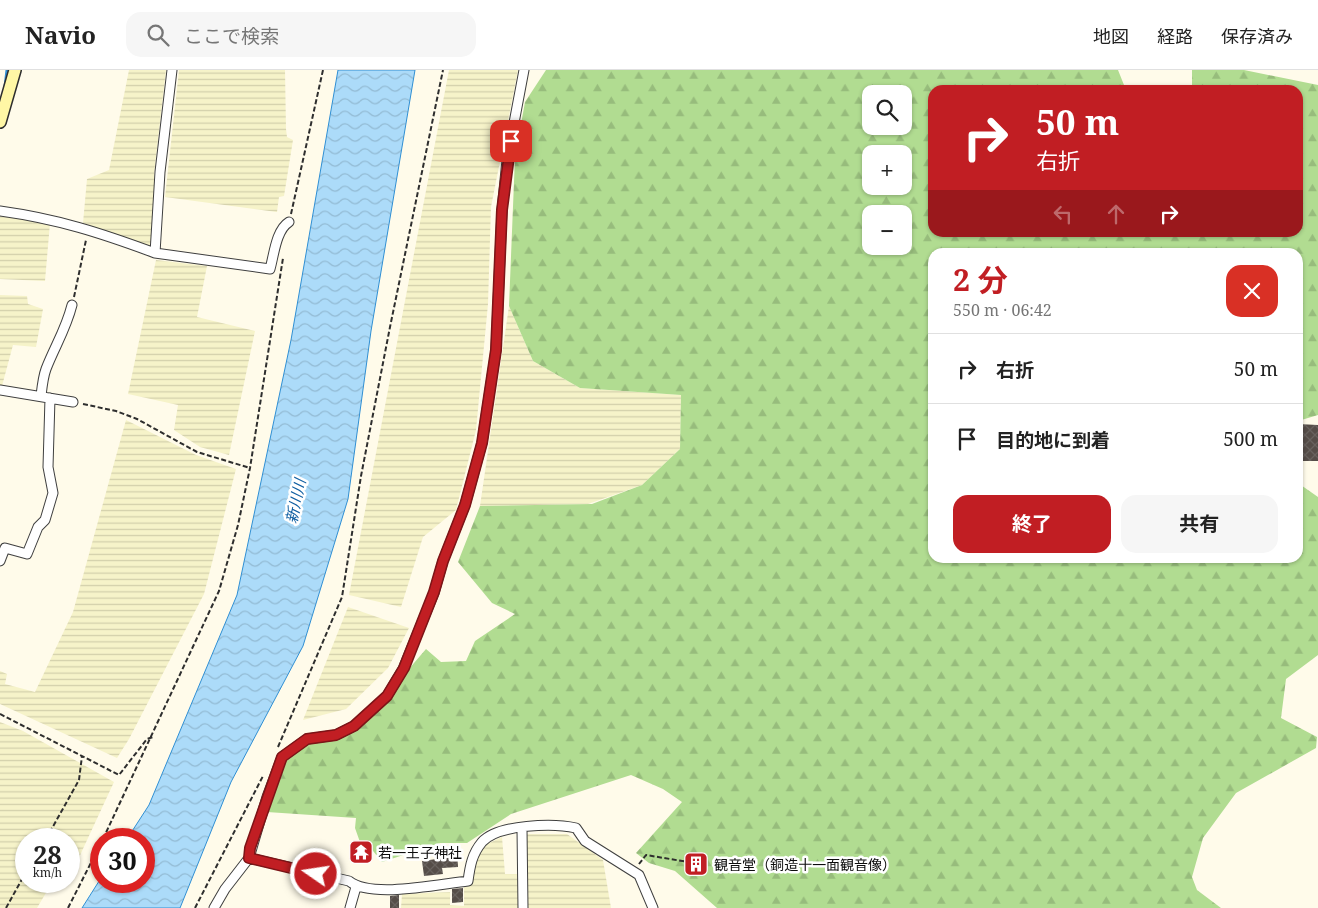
<!DOCTYPE html>
<html lang="ja">
<head>
<meta charset="utf-8">
<style>
  :root { --surface:#fff; --page:#f6f6f6; --text:#222; --muted:#767676; --line:#e0e0e0; --accent:#c11e23 }
  body { margin:0; font-family:"Noto Serif","Noto Sans JP",serif; background:var(--page); color:var(--text); height:100vh; display:flex; flex-direction:column; font-size:19px; white-space:nowrap }
  * { box-sizing:border-box; margin:0 }
  p { font-size:16px; color:var(--muted) }
  .icon { flex:none; width:28px; height:28px; fill:none; stroke:currentColor; stroke-width:2; stroke-linecap:round; stroke-linejoin:round }
  .map { position:relative; flex:1; overflow:hidden }
  .sheet { position:absolute; left:928px; top:178px; width:375px; height:315px; display:flex; flex-direction:column; background:var(--surface); border-radius:15px; box-shadow:0 1px 4px #0004 }
  .sheet>* { flex:none }
  .banner { position:absolute; left:928px; top:15px; width:375px; height:152px; border-radius:15px; box-shadow:0 1px 4px #0004; background:#c11e23; color:#fff; overflow:hidden }
  .tools { position:absolute; left:862px; top:15px; display:grid; gap:10px }
  .tools a { display:grid; place-items:center; width:50px; height:50px; border-radius:10px; background:var(--surface); box-shadow:0 1px 4px #0004; font-size:25px }
  .speed { position:absolute; left:15px; top:758px; display:flex; gap:10px; font-size:25px; font-weight:700; text-align:center }
  .speed>* { display:grid; place-content:center; width:65px; height:65px; border-radius:50%; background:var(--surface); box-shadow:0 1px 4px #0004; line-height:1 }
  .speed small { font-size:12px; font-weight:400 }
  .speed .limit { border:8px solid #d22; background:#fff; color:#111 }
  .pin { position:absolute; display:grid; place-items:center; width:42px; height:42px; color:#fff; margin:-21px; border-radius:10px; box-shadow:0 2px 8px #0006 }
  .me { position:absolute; width:55px; margin:-28px; rotate:283deg; stroke-linejoin:round; filter:drop-shadow(0 0 4px #0008) }
  .turn { display:flex; align-items:center; gap:18px; height:105px; padding:0 25px; font-size:22px }
  .turn .icon { width:65px; height:65px; stroke-width:2.5 }
  .turn b { display:block; font-size:35px; line-height:42px }
  .lanes { display:flex; align-items:center; height:48px; padding:0 25px; background:#0003; justify-content:center; gap:25px; direction:ltr }
  .lanes .off { opacity:.35 }
  .round { display:grid; place-items:center; flex:none; width:52px; height:52px; border-radius:15px; background:var(--page) }
  .summary { display:flex; align-items:center; justify-content:space-between; height:85px; padding:0 25px }
  h1 { font-size:30px; font-weight:700; line-height:38px; color:var(--accent) }
  .button { display:flex; gap:10px; margin-top:auto; padding:10px 25px }
  .button a { flex:1; height:58px; border-radius:15px; background:var(--accent); color:#fff; font-size:20px; font-weight:700; line-height:58px; text-align:center }
  .button a+a { background:var(--page); color:var(--text) }
  ul { padding:0; list-style:none }
  li { display:flex; align-items:center; gap:15px; height:70px; padding:0 25px; border-top:1px solid var(--line) }
  li div { flex:1 }
  li b { display:block; font-size:19px }
  li em { font-style:normal }
  header { display:flex; align-items:center; gap:30px; box-sizing:border-box; height:70px; padding:0 25px; background:var(--surface); border-bottom:1px solid var(--line) }
  header strong { font-size:24px }
  nav { display:flex; gap:28px; margin-inline-start:auto; font-size:18px }
  .search { width:350px; height:45px; background:var(--page); display:flex; align-items:center; gap:12px; box-sizing:border-box; padding:0 18px; border-radius:15px; color:var(--muted); font-size:19px }
  .map>svg:first-child { display:block }
  .farmland { fill:url(#farmland-rules) }
  .forest { fill:url(#forest-firs); fill-rule:evenodd }
  .water { fill:url(#water-waves); stroke:#308fd3 }
  .lines { fill:none; stroke-linecap:round; stroke-linejoin:round }
  .stream { stroke:#308fd3; stroke-width:3 }
  .building { fill:url(#building-cross-hatch) }
  .minor-casing { stroke:#3f3f3f; stroke-width:11 }
  .secondary-casing { stroke:#2e2e2e; stroke-width:14 }
  .path { stroke:#2e2e2e; stroke-width:2; stroke-dasharray:5 2.5; stroke-linecap:butt }
  .minor { stroke:#fff; stroke-width:9 }
  .secondary { stroke:#fff7a5; stroke-width:11 }
  .route-casing { stroke:#7d1417; stroke-width:12 }
  .route { stroke:#c11e23; stroke-width:9 }
  .labels { text-anchor:middle; dominant-baseline:central; stroke-width:5; stroke-linejoin:round; paint-order:stroke }
  .poi-label { font-size:14px; fill:#0c0c0c; stroke:#fff; text-anchor:start }
  .water-label { font-size:15px; font-style:italic; fill:#105fa2; stroke:#fff }
</style>
</head>
<body>
<header>
<strong>Navio</strong>
<div class="search"><svg class="icon" aria-label="search" viewBox="0 0 24 24"><circle cx="10" cy="10" r="6"/><path d="M15 15l6 6"/></svg>ここで検索</div>
<nav><a>地図</a><a>経路</a><a>保存済み</a></nav>
</header>
<div class="map">
<svg width="1318" height="838" viewBox="0 0 1318 838">
  <defs>
    <pattern id="farmland-rules" width="6" height="5" patternUnits="userSpaceOnUse" patternTransform="scale(1.25)"><rect width="6" height="5" fill="#f6f3c9"/><path d="M0 2.5h6" fill="none" stroke="#d2cfab"/></pattern>
    <pattern id="forest-firs" width="22" height="20" patternUnits="userSpaceOnUse" patternTransform="scale(1.25)"><rect width="22" height="20" fill="#b1dc91"/><path d="M5 1l3.5 6h-7zM16 11l3.5 6h-7z" fill="#97bc7c"/></pattern>
    <pattern id="water-waves" width="16" height="10" patternUnits="userSpaceOnUse" patternTransform="scale(1.25)"><rect width="16" height="10" fill="#acdbf9"/><path d="M0 5q4-4 8 0t8 0" fill="none" stroke="#93bbd4"/></pattern>
    <pattern id="building-cross-hatch" width="8" height="8" patternUnits="userSpaceOnUse" patternTransform="scale(1.25)"><rect width="8" height="8" fill="#554d48"/><path d="M0 0l8 8M0 8l8-8" fill="none" stroke="#68625e"/></pattern>
  </defs>
  <rect width="100%" height="100%" fill="#fffbea"/>
  <path class="farmland" d="M129 0H166L154 104V141L152 177 83 153 87 109 109 100Z
    M179 0H285L286 59 287 67 293 70 284 126 279 127 277 142 165 127Z
    M449 0H518L491 137 488 234 476 360 456 440 423 467 401 537 349 525Z
    M0 146 50 153 45 211 0 209Z
    M156 190 207 196 197 247 255 261 229 385 200 377 174 360 178 335 128 324Z
    M0 225 27 226 28 234 43 239 36 277 13 275 2 316 0 315Z
    M509 236 533 291 580 318 681 325 680 379 642 415 588 434 480 436Z
    M126 350 196 385 236 399 204 524 129 669 117 688 0 634V601L7 604 5 614 35 622 73 542Z
    M348 537 409 558 388 598 346 639 303 650Z
    M0 652 23 661 114 712 69 809V769H26V811H53L37 838H0Z
    M526 764H567L603 790 611 838H527Z
    M502 767 505 804H518V838H401L402 824 450 822V835L464 836V816L470 814 473 793 485 775Z"/>
  <path class="forest" d="M546 0H1118L1126 20H932V162H1298V20H1192V0H1244L1318 15V345L1298 351V182H932V488H1298V413L1318 427V585L1286 609 1281 648 1317 667 1316 678 1236 723 1203 768 1192 807 1197 820 1221 838H717L675 801 649 793 636 783 682 732 663 719 631 705 511 744 467 773H440L382 792 369 776 361 775 355 758 356 748 267 742 284 688 307 672 366 649 426 579 441 592 466 591 475 571 515 544 492 533 458 492 480 436 592 434 642 415 680 379 681 325 580 318 533 291 509 236 515 87 525 32ZM871 24H904V56H871ZM871 84H904V116H871ZM871 144H904V176H871Z"/>
  <path class="water" d="M338 0H415L371 261 348 429 303 576 231 712 180 838H82L101 808V811H144V769H127L149 735 237 525 291 270Z"/>
  <g class="lines">
    <path class="stream" d="M5 17 7 0"/>
  </g>
  <path class="building" d="M1298 354 1318 355V391H1298Z
    M444 778H457L458 797 442 798 443 804 424 806 422 791 444 788Z
    M463 818V832L452 833V819Z
    M399 825V838H390V826Z"/>
  <g class="lines">
    <g class="minor-casing">
      <path id="minor" d="M172 0 160 102 155 183 270 199C274 185 276 160 289 152
        M0 141C58 149 101 163 155 183
        M0 320 73 332
        M41 326C42 317 43 307 46 299 55 276 66 259 72 235
        M0 491 5 478 27 484 38 457 45 450 53 423 48 397 50 328
        M522 759 523 838
        M249 788 349 811C371 829 439 814 468 811 470 796 472 784 482 772 498 754 554 753 576 758L585 771 639 805 653 838
        M214 838 225 819 249 788 267 727 282 687 307 669 336 665 354 656 387 626 403 599 434 523 443 491 465 435 482 373 496 280 502 140 507 90 524 0
        M350 838 356 817"/>
    </g>
    <g class="secondary-casing">
      <path id="secondary" d="M0 52 15 0"/>
    </g>
    <path class="path" d="M291 144 323 0
      M74 227 86 170
      M83 334 116 341 137 349 197 382 250 398
      M0 644 119 705 147 669 153 667
      M278 677 342 527 361 406 390 257 443 0
      M46 769 79 710 82 686
      M103 769 219 521 238 455 250 398 283 188
      M639 794 646 785 694 793
      M6 838 26 802
      M68 838 101 773
      M195 838 263 706"/>
    <use href="#minor" class="minor"/>
    <use href="#secondary" class="secondary"/>
  </g>
  <g class="lines">
    <g class="route-casing">
      <path id="route" d="M316 804 249 788 250 778 282 687 307 669 336 665 354 656 387 626 404 598 434 522 443 491 465 435 482 373 496 280 502 140 511 71"/>
    </g>
    <use href="#route" class="route"/>
  </g>
  <defs>
    <g id="temple-square" transform="scale(1.25)"><rect x="-9" y="-9" width="18" height="18" rx="4" fill="#c11e23" stroke="#fff"/><path d="M0-6L5-2H3V0L6.5 2.5H4V6H1.5V3h-3V6H-4V2.5H-6.5L-3 0V-2H-5Z" fill="#fff"/></g>
    <g id="building-square" transform="scale(1.25)"><rect x="-9" y="-9" width="18" height="18" rx="4" fill="#c11e23" stroke="#fff"/><path d="M-4-6H4V6H1V3H-1V6H-4ZM-2.5-4.3h1.7v1.8h-1.7ZM.8-4.3h1.7v1.8H.8ZM-2.5-1h1.7V.8h-1.7ZM.8-1h1.7V.8H.8Z" fill="#fff"/></g>
  </defs>
  <g fill-rule="evenodd">
    <use href="#temple-square" x="361" y="782"/>
    <use href="#building-square" x="696" y="794"/>
  </g>
  <g class="labels">
    <g class="poi-label">
      <text x="378" y="782">若一王子神社</text>
      <text x="714" y="794">観音堂（銅造十一面観音像）</text>
    </g>
    <g class="water-label">
      <text transform="translate(295 431) rotate(-78)">新川川</text>
    </g>
  </g>
</svg>
<div class="tools">
<a><svg class="icon" aria-label="search" viewBox="0 0 24 24"><circle cx="10" cy="10" r="6"/><path d="M15 15l6 6"/></svg></a>
<a>+</a>
<a>−</a>
</div>
<div class="speed"><div>28<small>km/h</small></div><div class="limit">30</div></div>
<div class="pin" style="left:511px;top:71px;background:#d93025"><svg class="icon" aria-label="arrive" viewBox="0 0 24 24"><path d="M6 21V4h12l-3 4 3 4H6"/></svg></div>
<svg class="me" style="left:316px;top:804px" viewBox="-20 -20 40 40"><circle r="17" fill="#c11e23" stroke="#fff" stroke-width="3"/><path d="M0-11L8 9 0 5-8 9z" fill="#fff"/></svg>
<div class="banner">
<div class="turn"><svg class="icon" aria-label="right" viewBox="0 0 24 24"><path d="M7 20v-9h11M14 6l5 5-5 5"/></svg><div><b>50 m</b>右折</div></div>
<div class="lanes"><svg class="icon off" aria-label="left" viewBox="0 0 24 24"><path d="M17 20v-9H6M10 6l-5 5 5 5"/></svg><svg class="icon off" aria-label="ahead" viewBox="0 0 24 24"><path d="M12 20V5M6 11l6-6 6 6"/></svg><svg class="icon" aria-label="right" viewBox="0 0 24 24"><path d="M7 20v-9h11M14 6l5 5-5 5"/></svg></div>
</div>
<section class="sheet">
<div class="summary"><div><h1>2 分</h1><p>550 m · 06:42</p></div><a class="round" style="background:#d93025;color:#fff"><svg class="icon" aria-label="close" viewBox="0 0 24 24"><path d="M6 6l12 12M18 6L6 18"/></svg></a></div>
<ul>
<li><svg class="icon" aria-label="right" viewBox="0 0 24 24"><path d="M7 20v-9h11M14 6l5 5-5 5"/></svg><div><b>右折</b></div><em>50 m</em></li>
<li><svg class="icon" aria-label="arrive" viewBox="0 0 24 24"><path d="M6 21V4h12l-3 4 3 4H6"/></svg><div><b>目的地に到着</b></div><em>500 m</em></li>
</ul>
<div class="button"><a>終了</a><a>共有</a></div>
</section>
</div>
</body>
</html>
